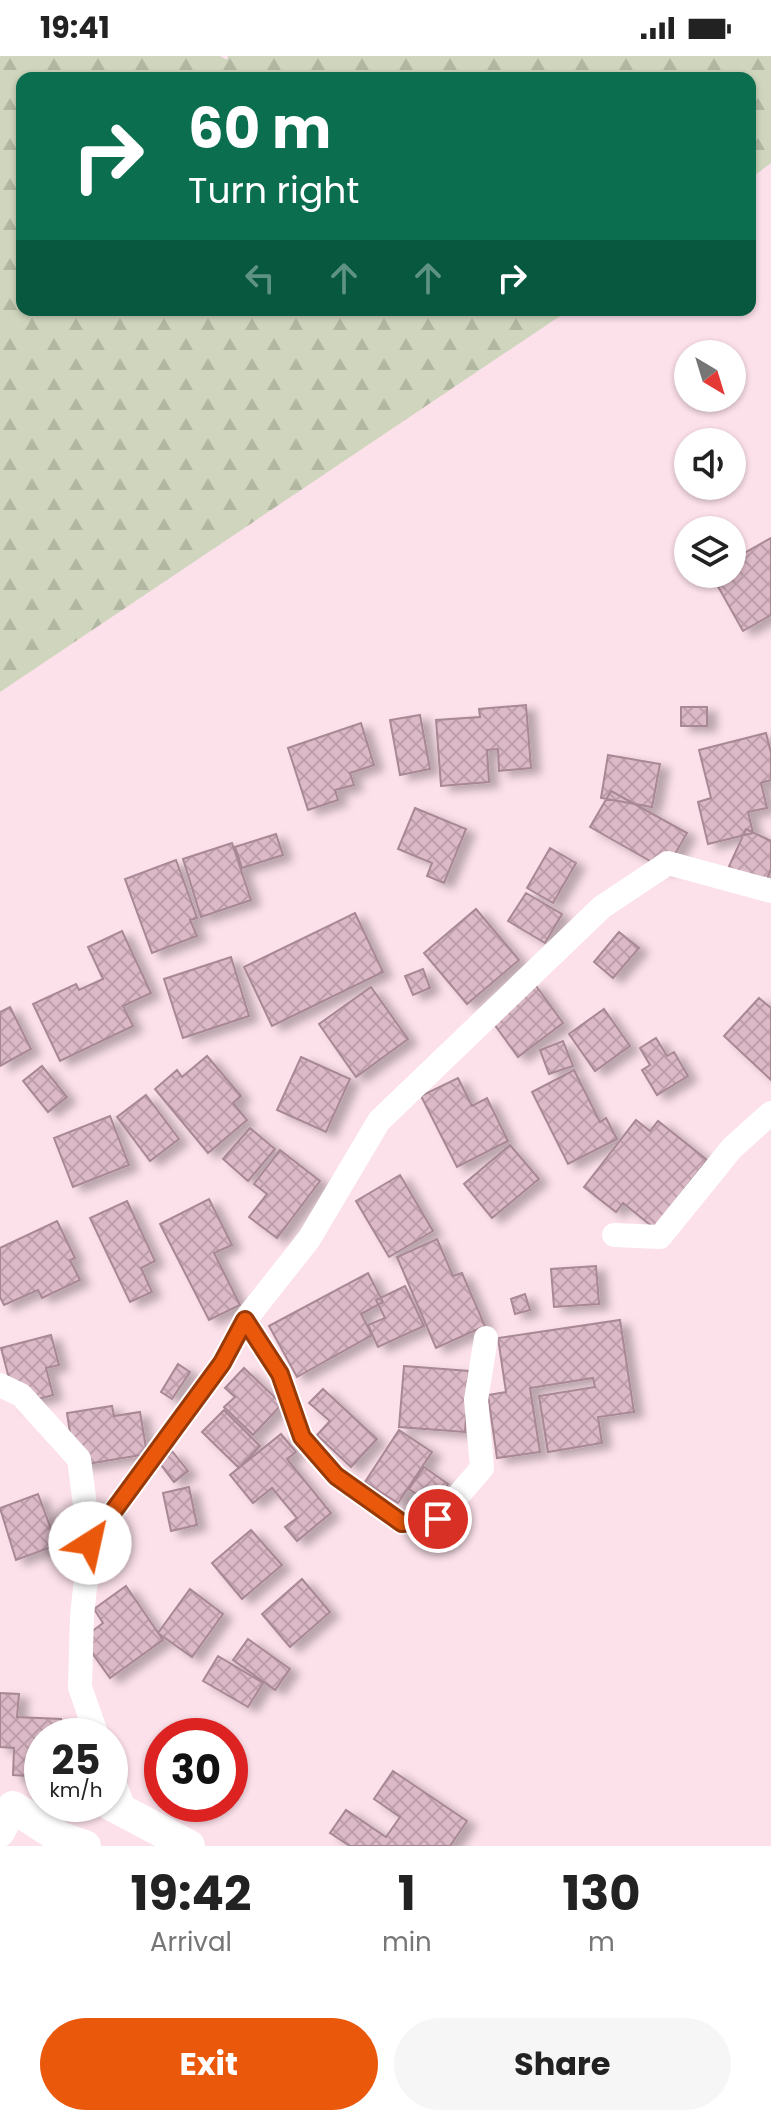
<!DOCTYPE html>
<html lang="en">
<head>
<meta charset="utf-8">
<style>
  :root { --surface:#fff; --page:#f6f6f6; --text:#222; --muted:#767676; --accent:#ea580c }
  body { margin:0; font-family:Poppins,sans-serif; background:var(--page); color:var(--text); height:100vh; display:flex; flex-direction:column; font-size:30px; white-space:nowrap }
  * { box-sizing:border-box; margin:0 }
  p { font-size:26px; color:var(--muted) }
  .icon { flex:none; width:44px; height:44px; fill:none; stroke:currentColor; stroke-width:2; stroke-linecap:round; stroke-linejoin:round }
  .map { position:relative; height:1790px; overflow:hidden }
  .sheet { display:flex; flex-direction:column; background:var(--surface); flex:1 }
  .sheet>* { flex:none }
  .top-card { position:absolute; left:16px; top:16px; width:740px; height:244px; border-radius:16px; box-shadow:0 2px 6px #0004; background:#0b6e4f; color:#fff; overflow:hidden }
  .needle { width:52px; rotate:142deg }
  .fabs { position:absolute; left:674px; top:284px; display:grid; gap:16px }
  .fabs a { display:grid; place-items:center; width:72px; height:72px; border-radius:50%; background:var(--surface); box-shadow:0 2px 6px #0004; font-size:40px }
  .speed { position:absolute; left:24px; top:1662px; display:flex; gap:16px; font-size:40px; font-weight:700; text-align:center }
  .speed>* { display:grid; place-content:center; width:104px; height:104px; border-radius:50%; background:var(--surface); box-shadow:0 2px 6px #0004; line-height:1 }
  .speed small { font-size:20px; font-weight:400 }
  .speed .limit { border:12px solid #d22; background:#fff; color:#111 }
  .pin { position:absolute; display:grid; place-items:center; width:68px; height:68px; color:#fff; margin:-34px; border:4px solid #fff; border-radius:50%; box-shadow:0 2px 8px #0007 }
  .me { position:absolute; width:88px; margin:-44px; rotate:35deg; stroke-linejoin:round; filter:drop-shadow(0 0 6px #0008) }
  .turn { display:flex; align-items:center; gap:28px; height:168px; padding:0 40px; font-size:36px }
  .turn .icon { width:104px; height:104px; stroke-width:2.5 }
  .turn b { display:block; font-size:56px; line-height:68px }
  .lanes { display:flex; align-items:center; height:76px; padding:0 40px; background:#0003; justify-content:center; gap:40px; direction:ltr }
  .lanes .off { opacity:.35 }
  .eta { display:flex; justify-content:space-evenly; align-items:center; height:136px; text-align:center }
  .eta b { font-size:48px; font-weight:700; line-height:56px }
  .cta { display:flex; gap:16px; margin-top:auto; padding:16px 40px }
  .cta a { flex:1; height:92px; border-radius:48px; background:var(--accent); color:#fff; font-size:32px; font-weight:700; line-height:92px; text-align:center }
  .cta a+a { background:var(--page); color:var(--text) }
  .status { display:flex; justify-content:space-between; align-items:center; height:56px; padding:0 40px; background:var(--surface); direction:ltr }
  .status svg { height:22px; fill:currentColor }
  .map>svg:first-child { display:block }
  .forest { fill:url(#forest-firs) }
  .building { fill:url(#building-cross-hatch); stroke:#a88894; stroke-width:2; filter:url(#shadow) }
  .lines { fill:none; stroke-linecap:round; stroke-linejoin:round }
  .minor { stroke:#fff; stroke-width:24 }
  .tertiary { stroke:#fff; stroke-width:30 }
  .secondary { stroke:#fff; stroke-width:32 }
  .route-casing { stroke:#983908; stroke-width:20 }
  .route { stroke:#ea580c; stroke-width:14 }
</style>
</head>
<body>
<div class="status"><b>19:41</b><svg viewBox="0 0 49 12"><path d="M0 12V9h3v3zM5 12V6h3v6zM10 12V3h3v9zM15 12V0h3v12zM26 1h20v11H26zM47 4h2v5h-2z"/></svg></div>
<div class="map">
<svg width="771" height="1790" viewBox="0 0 771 1790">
  <defs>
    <pattern id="forest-firs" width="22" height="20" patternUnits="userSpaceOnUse" patternTransform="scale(2)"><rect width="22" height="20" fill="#cfd6bd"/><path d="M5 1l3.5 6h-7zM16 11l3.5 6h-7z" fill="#b2b7a2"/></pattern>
    <pattern id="building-cross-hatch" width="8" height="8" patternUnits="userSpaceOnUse" patternTransform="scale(2)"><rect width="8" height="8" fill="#dcb9c6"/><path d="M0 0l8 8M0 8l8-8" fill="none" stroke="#bd9eaa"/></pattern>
    <filter id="shadow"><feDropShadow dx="9" dy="5" stdDeviation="4" flood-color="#0004"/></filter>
  </defs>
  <rect width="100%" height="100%" fill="#fce0ea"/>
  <path class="forest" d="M0 0H220L227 4 228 0H771V107L750 123V22H22V254H569L0 636Z"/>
  <path class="building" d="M771 482V559L743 575 711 518H732V504Z
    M526 649 531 712 499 715 498 693 487 694 489 726 441 730 436 664 480 661 479 653Z
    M681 651H707V670H681Z
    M420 659 430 713 400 719 390 664Z
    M361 667 374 709 350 717 354 729 335 734 338 744 308 754 288 692Z
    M766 677 771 697V724L761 727 767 752 748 756 753 777 708 788 698 746 711 742 699 694Z
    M608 699 660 708 652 751 601 742Z
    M611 735 687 777 666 814 590 771Z
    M415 752 466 773 444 827 427 820 432 807 398 793Z
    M746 773 771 785V814L762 833 726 817Z
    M276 778 283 799 242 812 235 791Z
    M232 787 251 844 201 861 183 803Z
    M550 792 576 807 553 847 527 832Z
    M176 804 197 862 190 864 197 880 152 897 125 823Z
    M526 837 562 858 545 887 508 865Z
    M476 853 519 904 467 948 424 897Z
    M355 857 383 916 272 970 244 911Z
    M122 875 151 937 123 950 133 970 60 1005 33 948 76 928 79 934 103 923 88 891Z
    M619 876 639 892 613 922 594 906Z
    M231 901 249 960 183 982 164 923Z
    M423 913 430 932 413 939 405 920Z
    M534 927 563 967 518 1001 489 961Z
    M371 931 408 983 356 1021 319 968Z
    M759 942 771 952V1024L724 980Z
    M10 951 31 993 0 1010V956Z
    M604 953 630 990 595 1015 569 978Z
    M656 982 667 1000 674 996 688 1020 657 1039 642 1014 650 1009 640 992Z
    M563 985 573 1010 549 1018 540 994Z
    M207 1000 241 1040 233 1047 247 1064 208 1097 155 1033 177 1014 182 1021Z
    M301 1001 350 1023 326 1076 277 1054Z
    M42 1010 67 1041 48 1056 23 1025Z
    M574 1014 600 1066 606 1062 617 1083 568 1108 532 1036Z
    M458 1022 472 1050 487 1042 508 1085 457 1111 421 1040Z
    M146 1039 179 1083 150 1105 117 1061Z
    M110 1060 129 1109 73 1131 54 1082Z
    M636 1064 650 1075 658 1065 707 1104 654 1172 623 1147 616 1156 584 1131Z
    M250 1072 275 1093 248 1125 223 1103Z
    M510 1089 539 1123 492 1162 464 1128Z
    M280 1094 320 1125 277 1182 249 1161 267 1138 254 1128Z
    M400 1119 433 1175 389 1201 356 1145Z
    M209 1143 232 1189 214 1197 240 1249 209 1264 160 1168Z
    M127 1145 155 1205 141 1212 152 1236 130 1246 90 1162Z
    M57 1165 75 1202 70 1204 80 1224 42 1242 38 1234 4 1249 0 1241V1192Z
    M437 1183 453 1220 462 1217 485 1270 436 1292 397 1201Z
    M596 1210 599 1248 554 1251 551 1213Z
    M368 1217 383 1246 361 1258 372 1279 297 1321 269 1270Z
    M405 1230 424 1270 378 1291 368 1269 385 1262 376 1244Z
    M525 1238 530 1254 515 1258 511 1243Z
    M620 1264 634 1356 598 1361 602 1387 548 1396 539 1340 595 1331 593 1322 530 1332 540 1396 497 1402 488 1339 506 1336 498 1282Z
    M51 1279 59 1309 46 1312 53 1339 16 1349 1 1292Z
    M178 1308 190 1316 172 1343 161 1336Z
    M404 1310 469 1315 465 1376 399 1371Z
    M244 1312 282 1348 253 1379 224 1351 235 1341 225 1332Z
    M323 1333 377 1383 351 1411 317 1379 330 1365 309 1347Z
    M112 1350 114 1360 140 1356 147 1398 75 1410 67 1357Z
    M224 1354 260 1390 239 1412 202 1376Z
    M399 1374 432 1396 398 1447 365 1426Z
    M281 1378 296 1396 287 1403 331 1457 297 1485 285 1471 297 1462 272 1432 253 1447 230 1419Z
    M172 1395 188 1415 174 1426 158 1405Z
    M424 1411 448 1428 433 1450 409 1433Z
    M189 1431 197 1469 171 1475 163 1437Z
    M38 1438 57 1489 16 1504 0 1452Z
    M251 1474 282 1509 242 1543 212 1507Z
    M302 1523 330 1556 290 1591 262 1558Z
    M126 1530 163 1584 110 1622 82 1583 103 1567 94 1553Z
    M190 1533 223 1558 192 1601 158 1577Z
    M248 1583 290 1613 275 1634 233 1604Z
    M218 1600 263 1627 248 1651 203 1625Z
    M0 1637 19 1638 17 1661 61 1663 60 1680H42V1721L13 1719 14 1692 0 1691Z
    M393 1715 467 1765 450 1790H350L330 1777 346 1754 386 1781 400 1761 374 1743Z"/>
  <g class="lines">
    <path class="minor" d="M614 1179 660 1181 732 1092 771 1057
      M245 1264 280 1318 302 1381 336 1420 402 1467 438 1463 482 1412 476 1344 486 1282
      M0 1329 21 1339 79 1403 90 1487
      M97 1680 80 1631 82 1559 90 1487 222 1307 245 1264 309 1183 379 1065 602 851 668 807 771 835
      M110 1715 124 1753"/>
    <path class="tertiary" d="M0 1776 13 1751"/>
    <path class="secondary" d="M110 1748 189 1790
      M13 1751 59 1781 85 1790"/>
  </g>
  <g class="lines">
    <g class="route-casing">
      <path id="route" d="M90 1487 222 1307 245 1264 280 1318 302 1381 336 1420 402 1467 438 1463"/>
    </g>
    <use href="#route" class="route"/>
  </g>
</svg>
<div class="fabs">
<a><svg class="needle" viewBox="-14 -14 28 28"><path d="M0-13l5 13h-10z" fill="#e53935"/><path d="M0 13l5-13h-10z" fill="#767676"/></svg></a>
<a><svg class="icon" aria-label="sound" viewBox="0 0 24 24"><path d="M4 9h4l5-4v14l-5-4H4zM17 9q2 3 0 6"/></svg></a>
<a><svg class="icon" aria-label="layers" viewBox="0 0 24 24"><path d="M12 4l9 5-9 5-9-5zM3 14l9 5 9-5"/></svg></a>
</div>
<div class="speed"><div>25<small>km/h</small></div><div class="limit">30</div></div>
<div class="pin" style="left:438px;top:1463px;background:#d93025"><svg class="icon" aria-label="arrive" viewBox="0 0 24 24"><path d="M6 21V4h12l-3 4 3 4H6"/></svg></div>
<svg class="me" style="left:90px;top:1487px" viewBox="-20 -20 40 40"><circle r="19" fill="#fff"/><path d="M0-13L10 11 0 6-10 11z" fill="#ea580c"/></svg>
<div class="top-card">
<div class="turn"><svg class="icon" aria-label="right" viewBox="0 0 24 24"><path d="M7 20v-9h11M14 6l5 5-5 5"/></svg><div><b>60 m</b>Turn right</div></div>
<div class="lanes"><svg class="icon off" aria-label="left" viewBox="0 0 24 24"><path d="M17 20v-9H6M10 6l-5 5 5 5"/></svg><svg class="icon off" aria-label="ahead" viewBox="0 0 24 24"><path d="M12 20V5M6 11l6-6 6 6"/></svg><svg class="icon off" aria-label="ahead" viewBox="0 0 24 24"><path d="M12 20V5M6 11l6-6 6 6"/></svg><svg class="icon" aria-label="right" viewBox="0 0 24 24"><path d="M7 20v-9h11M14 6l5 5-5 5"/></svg></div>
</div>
</div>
<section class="sheet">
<div class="eta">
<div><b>19:42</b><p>Arrival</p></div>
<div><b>1</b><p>min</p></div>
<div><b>130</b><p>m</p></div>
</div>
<div class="cta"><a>Exit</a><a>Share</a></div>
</section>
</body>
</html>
